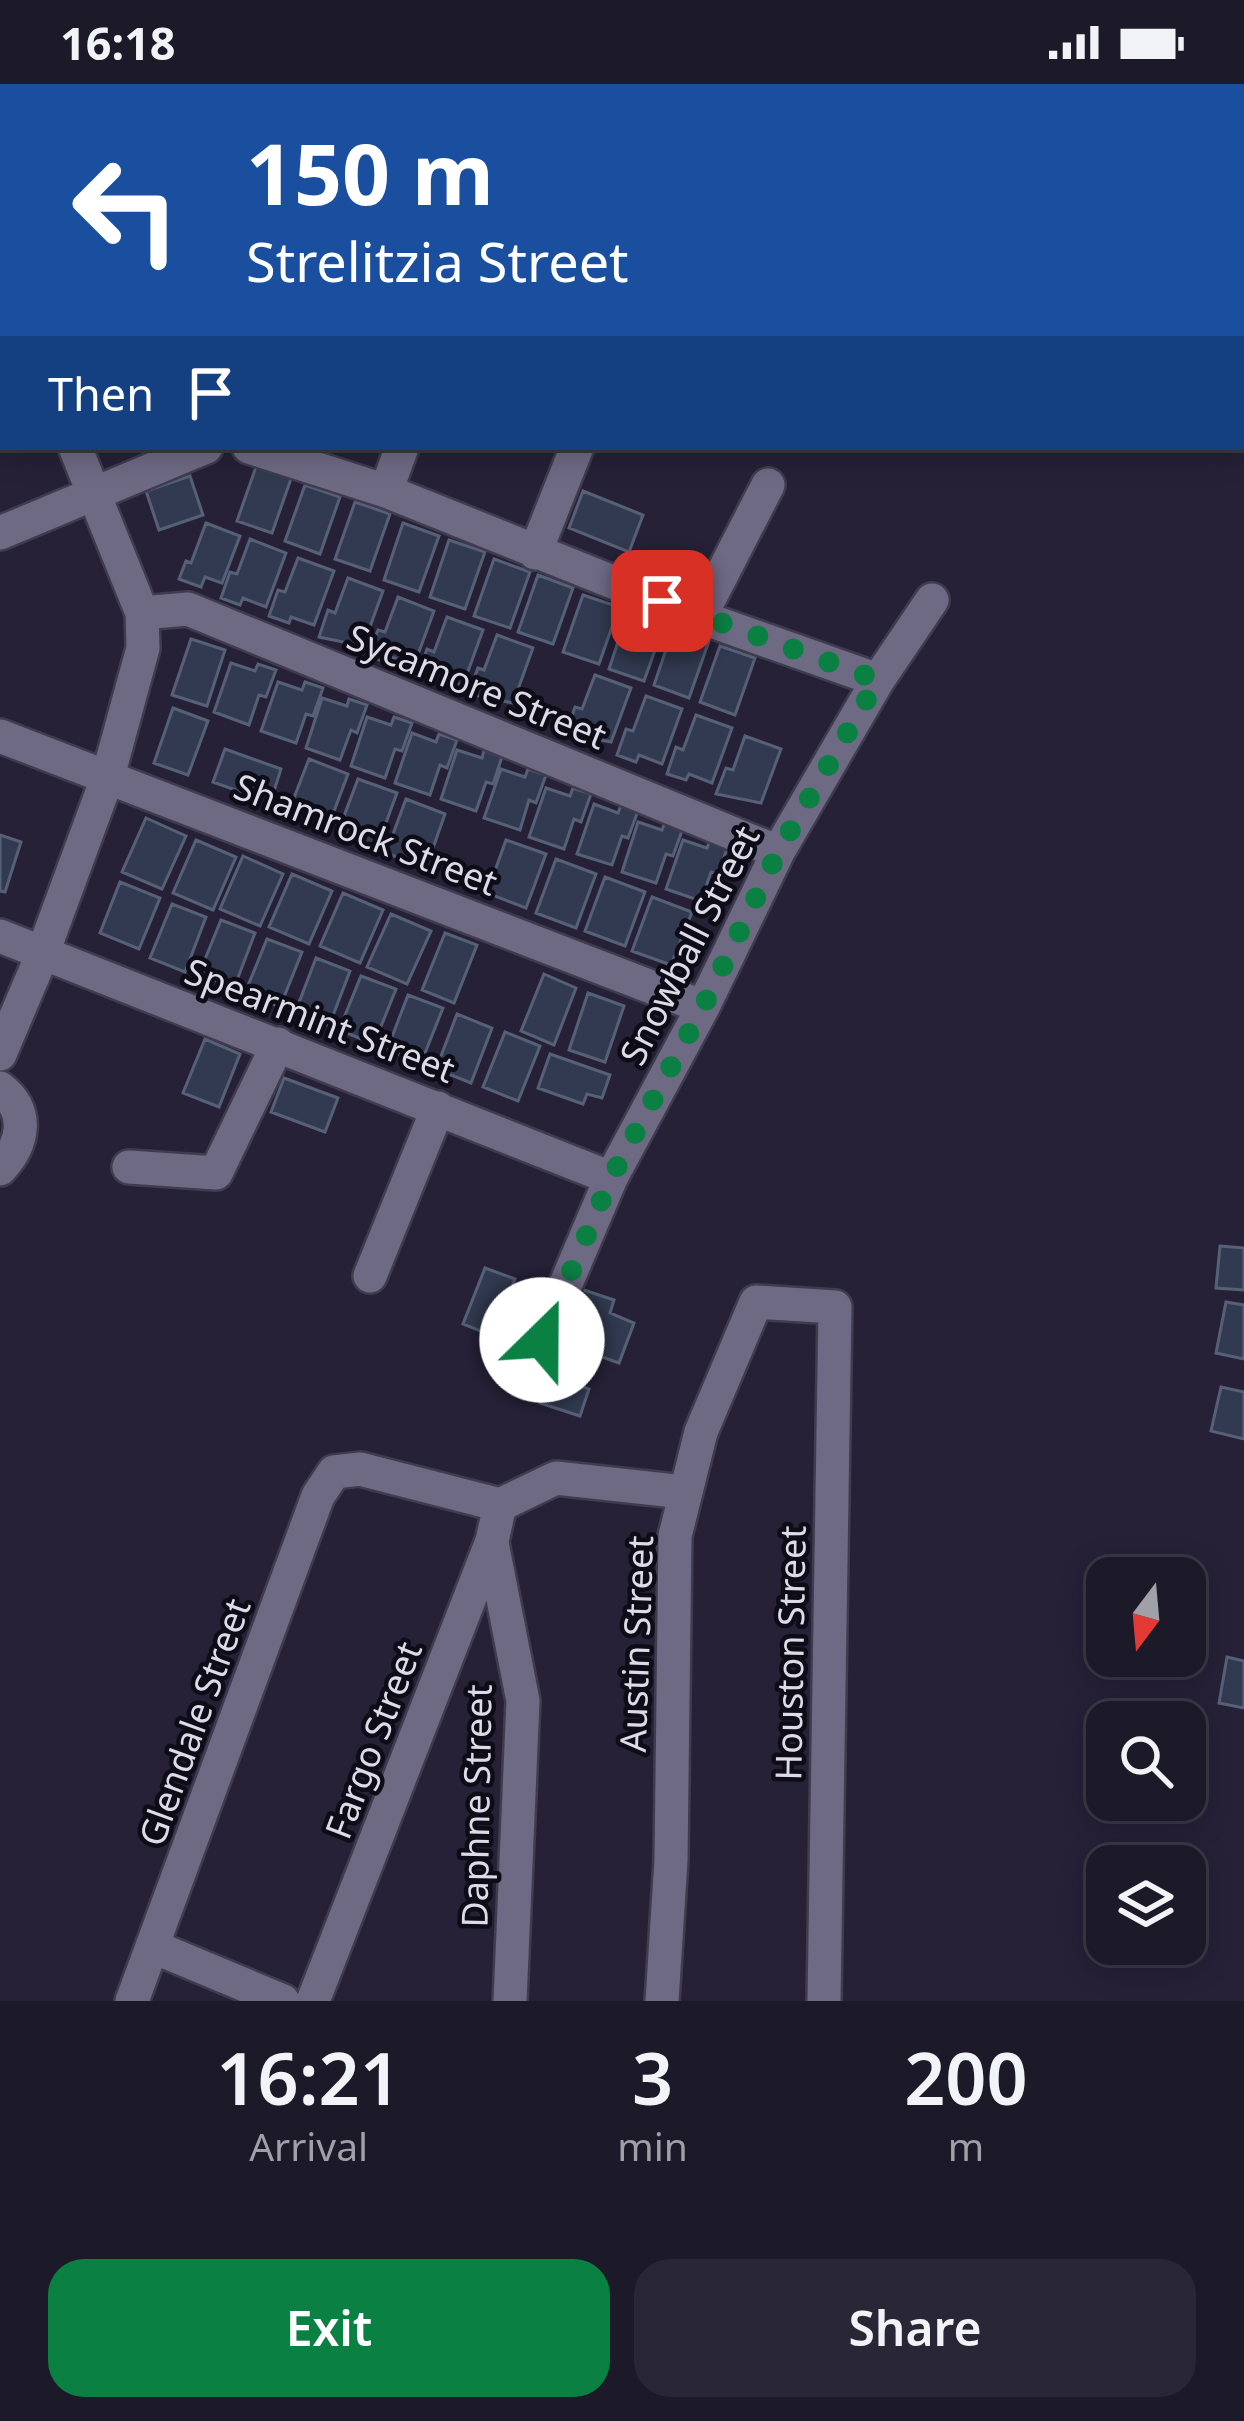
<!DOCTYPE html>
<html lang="en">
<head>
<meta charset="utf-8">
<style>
  :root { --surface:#1c1929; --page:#292635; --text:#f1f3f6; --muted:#a0a0a8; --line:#3a3846; --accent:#0b8043 }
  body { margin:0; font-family:"Noto Sans",sans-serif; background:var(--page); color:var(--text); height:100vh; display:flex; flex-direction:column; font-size:45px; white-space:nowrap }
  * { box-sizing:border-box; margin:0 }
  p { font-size:39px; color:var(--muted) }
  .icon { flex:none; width:66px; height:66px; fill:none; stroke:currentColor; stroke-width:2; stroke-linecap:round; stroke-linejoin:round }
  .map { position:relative; height:1917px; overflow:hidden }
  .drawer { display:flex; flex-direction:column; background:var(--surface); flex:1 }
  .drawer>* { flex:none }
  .guide { position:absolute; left:0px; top:0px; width:1245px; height:366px; box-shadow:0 6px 30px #0003,0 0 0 3px var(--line); background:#1a4fa0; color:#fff; overflow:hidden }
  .needle { width:78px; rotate:196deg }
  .buttons { position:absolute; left:1086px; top:1473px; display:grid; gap:24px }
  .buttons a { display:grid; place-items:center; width:120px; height:120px; border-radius:24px; background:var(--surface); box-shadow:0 6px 30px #0003,0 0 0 3px var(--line); font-size:60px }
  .pin { position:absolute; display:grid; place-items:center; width:102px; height:102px; color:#fff; margin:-51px; border-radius:24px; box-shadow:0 6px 18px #0006 }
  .me { position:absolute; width:132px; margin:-66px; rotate:23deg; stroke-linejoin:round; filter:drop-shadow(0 0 9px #0008) }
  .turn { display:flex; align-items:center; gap:42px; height:252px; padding:0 48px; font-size:54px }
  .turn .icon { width:156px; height:156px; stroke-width:2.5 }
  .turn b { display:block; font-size:84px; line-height:102px }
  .then { display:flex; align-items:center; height:114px; padding:0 48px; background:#0003; gap:24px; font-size:45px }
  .eta { display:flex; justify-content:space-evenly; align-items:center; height:204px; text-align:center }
  .eta b { font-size:72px; font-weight:600; line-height:84px }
  .primary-button { display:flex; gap:24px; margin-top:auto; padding:24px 48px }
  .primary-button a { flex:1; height:138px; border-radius:36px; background:var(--accent); color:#fff; font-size:48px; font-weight:600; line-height:138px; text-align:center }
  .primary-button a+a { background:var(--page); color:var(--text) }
  .status { display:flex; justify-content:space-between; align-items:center; height:84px; padding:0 60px; background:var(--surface); direction:ltr }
  .status svg { height:33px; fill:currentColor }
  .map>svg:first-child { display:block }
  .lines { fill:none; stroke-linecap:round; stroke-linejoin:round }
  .stream { stroke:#18455f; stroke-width:9 }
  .building { fill:#313a50; stroke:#566178; stroke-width:3 }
  .street-casing { stroke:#403c4f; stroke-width:38 }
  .street { stroke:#6f6a84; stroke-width:33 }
  .route { stroke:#0b8043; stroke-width:21; stroke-dasharray:0 37.8 }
  .labels { text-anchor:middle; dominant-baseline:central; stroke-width:9; stroke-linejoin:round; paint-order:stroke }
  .street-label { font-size:36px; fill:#dddae9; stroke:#0e0c16 }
</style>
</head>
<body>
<div class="status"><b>16:18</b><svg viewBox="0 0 49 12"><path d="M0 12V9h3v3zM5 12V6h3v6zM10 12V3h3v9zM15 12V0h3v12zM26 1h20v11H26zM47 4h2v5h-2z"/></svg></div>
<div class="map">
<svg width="1244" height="1917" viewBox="0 0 1244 1917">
  <rect width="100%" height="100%" fill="#262137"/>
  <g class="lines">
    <path class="stream" d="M179 3 180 0
      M0 309 3 308"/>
  </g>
  <path class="building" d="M257 380 292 392 272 449 237 437Z
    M190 392 203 431 159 446 146 407Z
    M305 401 340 413 320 470 285 457Z
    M583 407 643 431 629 468 569 444Z
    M355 418 390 430 370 487 335 475Z
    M206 439 240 452 222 499 205 493 201 503 179 495 186 477 191 479Z
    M403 439 439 452 419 508 384 496Z
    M250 455 286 469 266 523 243 514 240 521 221 514 230 488 237 490Z
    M449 456 485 468 465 525 430 513Z
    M298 474 334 487 314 541 291 533 289 539 269 532 278 506 285 508Z
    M494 475 530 488 510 544 474 532Z
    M538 491 573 504 553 560 518 548Z
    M348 494 383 507 363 562 319 553 328 526 335 529Z
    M583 511 619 523 599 580 563 568Z
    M398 513 434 527 414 581 391 573 388 579 368 572 378 546 385 548Z
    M628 528 664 541 644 597 609 585Z
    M447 533 483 546 463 601 418 592 427 565 434 568Z
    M673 545 709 557 689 614 654 601Z
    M497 551 533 564 513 619 468 610 478 584 484 586Z
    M191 555 225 566 207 622 172 611Z
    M720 562 755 574 735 631 700 618Z
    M231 579 255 587 258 580 276 586 266 613 259 611 249 641 214 628Z
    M595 591 631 604 611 658 566 649 575 623 582 625Z
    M278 598 302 606 305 598 323 604 313 632 306 630 296 659 261 647Z
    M646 612 682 625 662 680 639 671 636 678 617 671 626 645 633 647Z
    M322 614 347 622 349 615 367 621 357 649 351 646 340 676 306 664Z
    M173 624 208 637 188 691 154 679Z
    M696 631 732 644 712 699 689 690 686 696 667 690 676 663 683 666Z
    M367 633 391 641 394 633 412 639 402 667 395 665 385 694 351 682Z
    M412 649 436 658 439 650 457 656 447 684 440 681 430 711 395 699Z
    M745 652 781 665 761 719 716 710 726 684 733 686Z
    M225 665 281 685 274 707 262 702 258 714 213 698Z
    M457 666 482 674 484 666 502 673 493 700 486 698 476 727 441 715Z
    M309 675 348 690 328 743 288 729Z
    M501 685 525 693 528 685 546 691 536 719 529 716 520 746 484 734Z
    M358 695 397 709 377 763 338 748Z
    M546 704 570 712 573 704 591 710 581 738 574 735 564 765 529 753Z
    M406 715 445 730 426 784 386 769Z
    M594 720 618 729 621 721 638 727 628 754 622 752 612 781 577 770Z
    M146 734 186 752 162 805 122 788Z
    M638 738 662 746 665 738 683 744 673 772 666 770 656 799 622 788Z
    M0 751 21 758 5 808 0 807Z
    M196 756 236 773 213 826 173 809Z
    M506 756 546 770 526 824 487 809Z
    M683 756 707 764 710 756 728 762 718 790 711 788 701 817 666 805Z
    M243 772 283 790 260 842 220 825Z
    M556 775 596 790 576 844 536 829Z
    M292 790 332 807 309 860 269 843Z
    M605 793 645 808 625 862 585 847Z
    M120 798 160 814 139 865 100 849Z
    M343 809 383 826 360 879 320 862Z
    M652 813 692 828 671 881 632 867Z
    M172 820 206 833 185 888 150 874Z
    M391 830 431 847 407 900 367 883Z
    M221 836 255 849 234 904 199 890Z
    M445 849 477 861 454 919 422 906Z
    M267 855 302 868 280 923 245 909Z
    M316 874 350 887 329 942 295 929Z
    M544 890 576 904 554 961 521 947Z
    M361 892 396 905 374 960 339 946Z
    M588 909 624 922 605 978 569 966Z
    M408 911 443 924 421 979 387 966Z
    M457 930 492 944 471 999 436 985Z
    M505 948 540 962 518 1017 483 1003Z
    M205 955 240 970 219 1023 183 1009Z
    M550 970 610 991 602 1014 587 1010 583 1020 538 1004Z
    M284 994 338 1014 325 1048 271 1028Z
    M1220 1162 1244 1164V1206L1216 1204Z
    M485 1184 515 1195 493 1252 463 1240Z
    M578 1204 614 1216 610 1229 634 1239 619 1279 569 1261 578 1235 569 1232Z
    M1226 1218 1244 1221V1275L1216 1269Z
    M550 1292 589 1305 580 1332 540 1319Z
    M1221 1303 1244 1308V1355L1211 1347Z
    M1227 1573 1244 1577V1624L1219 1619Z"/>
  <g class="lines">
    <g class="street-casing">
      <path id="street" d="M0 190 3 197
        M249 363 386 407 700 533 878 596
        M386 407 402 363
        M0 449 206 363
        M535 469 577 363
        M142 529 188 525 778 768
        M700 533 768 401
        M0 652 703 923
        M0 852 611 1094
        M0 970 42 871 108 692 143 564 142 529 75 363
        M0 1004C30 1027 24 1060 0 1085
        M129 1083 216 1089 278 960
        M370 1192 438 1024
        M542 1256 611 1094 703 923 778 768 878 596 932 516
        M492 1459 523 1617 510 1917
        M154 1863 283 1917
        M132 1917 318 1412 334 1388 360 1385 500 1421 556 1394 684 1408
        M313 1917 492 1457 500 1421
        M662 1917 671 1776 675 1452 701 1348 756 1218 835 1223 824 1917"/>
    </g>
    <use href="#street" class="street"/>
  </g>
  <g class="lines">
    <path class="route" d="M542 1256 611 1094 703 923 778 768 878 596 662 517"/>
  </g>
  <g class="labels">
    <g class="street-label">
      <text transform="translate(477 602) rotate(22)">Sycamore Street</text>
      <text transform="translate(366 750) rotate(21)">Shamrock Street</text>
      <text transform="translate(689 861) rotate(-63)">Snowball Street</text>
      <text transform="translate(320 936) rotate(21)">Spearmint Street</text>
      <text transform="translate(636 1560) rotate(-88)">Austin Street</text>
      <text transform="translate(790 1569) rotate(-89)">Houston Street</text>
      <text transform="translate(194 1638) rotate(-70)">Glendale Street</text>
      <text transform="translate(373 1656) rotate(-69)">Fargo Street</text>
      <text transform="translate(476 1722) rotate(-89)">Daphne Street</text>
    </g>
  </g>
</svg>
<div class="buttons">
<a><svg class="needle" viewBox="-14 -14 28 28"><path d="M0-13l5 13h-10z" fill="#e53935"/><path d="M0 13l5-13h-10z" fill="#a0a0a8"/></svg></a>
<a><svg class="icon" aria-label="search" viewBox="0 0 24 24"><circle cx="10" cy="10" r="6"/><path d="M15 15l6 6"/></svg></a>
<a><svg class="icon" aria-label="layers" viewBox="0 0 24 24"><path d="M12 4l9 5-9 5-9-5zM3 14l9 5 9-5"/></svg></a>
</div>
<div class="pin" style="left:662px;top:517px;background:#d93025"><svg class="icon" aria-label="arrive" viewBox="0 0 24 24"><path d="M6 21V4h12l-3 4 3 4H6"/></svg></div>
<svg class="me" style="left:542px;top:1256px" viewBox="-20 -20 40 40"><circle r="19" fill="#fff"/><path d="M0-13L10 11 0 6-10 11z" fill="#0b8043"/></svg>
<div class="guide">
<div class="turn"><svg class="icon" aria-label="left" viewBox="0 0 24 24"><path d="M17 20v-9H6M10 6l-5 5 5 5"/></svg><div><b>150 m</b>Strelitzia Street</div></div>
<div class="then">Then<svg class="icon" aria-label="arrive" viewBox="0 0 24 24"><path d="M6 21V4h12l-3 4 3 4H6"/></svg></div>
</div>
</div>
<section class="drawer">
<div class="eta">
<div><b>16:21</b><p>Arrival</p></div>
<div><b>3</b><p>min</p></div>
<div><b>200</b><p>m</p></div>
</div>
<div class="primary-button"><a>Exit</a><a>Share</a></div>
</section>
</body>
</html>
